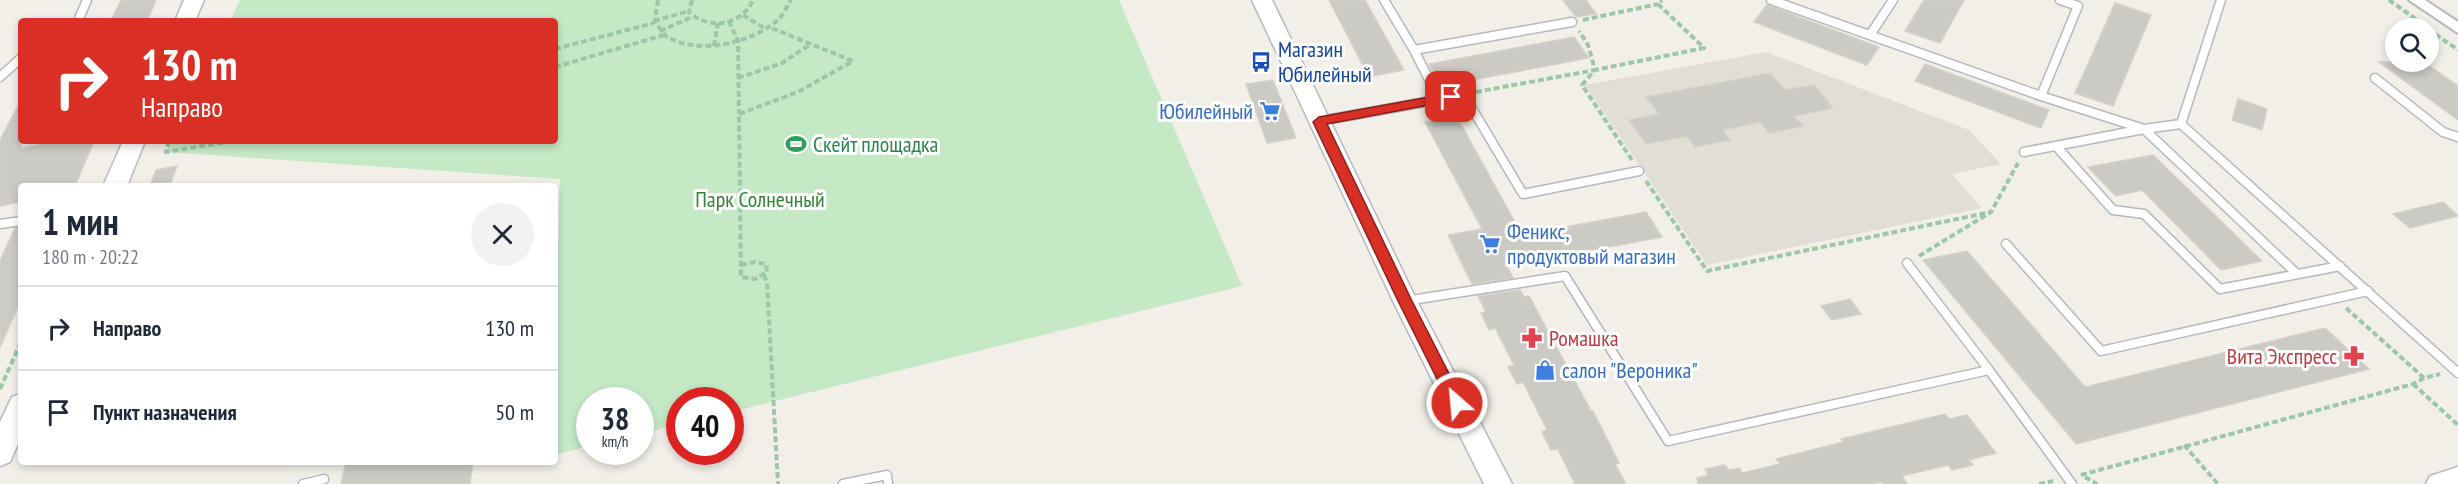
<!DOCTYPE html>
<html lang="ru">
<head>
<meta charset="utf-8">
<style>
  :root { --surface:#fff; --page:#f2f2f3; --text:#1f2937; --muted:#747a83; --line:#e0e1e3 }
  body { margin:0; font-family:"PT Sans Narrow",sans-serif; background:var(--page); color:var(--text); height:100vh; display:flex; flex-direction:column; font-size:22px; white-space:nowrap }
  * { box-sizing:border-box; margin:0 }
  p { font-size:20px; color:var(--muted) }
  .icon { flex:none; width:33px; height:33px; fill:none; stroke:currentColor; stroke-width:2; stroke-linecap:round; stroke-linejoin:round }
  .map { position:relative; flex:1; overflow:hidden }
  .drawer { position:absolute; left:18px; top:183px; width:540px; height:282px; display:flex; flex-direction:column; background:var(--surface); border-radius:6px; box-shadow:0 3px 9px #0003 }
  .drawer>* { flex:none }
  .banner { position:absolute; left:18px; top:18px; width:540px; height:126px; border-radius:6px; box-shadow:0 3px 9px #0003; background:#d93025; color:#fff; overflow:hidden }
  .controls { position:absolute; left:2385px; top:18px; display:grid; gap:12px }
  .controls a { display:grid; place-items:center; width:54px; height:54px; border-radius:50%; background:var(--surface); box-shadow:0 3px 9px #0003; font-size:30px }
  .speed { position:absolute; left:576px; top:387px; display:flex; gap:12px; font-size:30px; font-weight:700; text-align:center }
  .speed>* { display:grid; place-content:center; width:78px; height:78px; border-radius:50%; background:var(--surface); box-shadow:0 3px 9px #0003; line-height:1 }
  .speed small { font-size:15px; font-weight:400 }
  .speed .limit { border:9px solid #d22; background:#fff; color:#111 }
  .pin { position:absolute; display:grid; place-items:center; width:51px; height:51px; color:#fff; margin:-26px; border-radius:12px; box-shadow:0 3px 9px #0006 }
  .me { position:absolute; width:66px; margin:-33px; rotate:333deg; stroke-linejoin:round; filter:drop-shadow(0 0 4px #0008) }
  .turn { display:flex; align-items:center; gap:21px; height:126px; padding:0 24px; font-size:27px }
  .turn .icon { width:78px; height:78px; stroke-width:2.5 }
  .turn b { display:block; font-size:42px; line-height:51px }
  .round { display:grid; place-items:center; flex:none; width:63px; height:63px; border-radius:32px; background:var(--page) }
  .overview { display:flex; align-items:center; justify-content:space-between; height:102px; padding:0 24px }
  h1 { font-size:36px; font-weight:600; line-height:45px }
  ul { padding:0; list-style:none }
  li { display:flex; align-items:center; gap:18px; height:84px; padding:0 24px; border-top:2px solid var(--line) }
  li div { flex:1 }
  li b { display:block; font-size:22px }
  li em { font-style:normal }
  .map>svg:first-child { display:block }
  .education { fill:#e1ded6 }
  .green { fill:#c5e8c5 }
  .building { fill:#cccac5; stroke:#d6d1c6; stroke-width:1.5 }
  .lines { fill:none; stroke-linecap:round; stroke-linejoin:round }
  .lane-casing { stroke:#b5b8bc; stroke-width:11 }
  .street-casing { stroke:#b5b8bc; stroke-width:4 }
  .secondary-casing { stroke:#b6babf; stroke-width:3 }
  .path { stroke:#9cc7a9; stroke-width:4; stroke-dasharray:6 3; stroke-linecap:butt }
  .lane { stroke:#fff; stroke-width:8 }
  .street { fill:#fff; fill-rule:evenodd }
  .secondary { fill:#fff; fill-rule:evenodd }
  .route { fill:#d93025; stroke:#8d1f18; stroke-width:1.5 }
  .labels { text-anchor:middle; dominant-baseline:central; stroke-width:6; stroke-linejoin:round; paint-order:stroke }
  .transit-label { font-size:22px; fill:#164399; stroke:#fff; text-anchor:start }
  .shop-label { font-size:22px; fill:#366cbe; stroke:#fff; text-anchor:start }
  .leisure-label { font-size:22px; fill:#27864d; stroke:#fff; text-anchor:start }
  .park-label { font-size:22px; fill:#348238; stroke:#fff }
  .health-label { font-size:22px; fill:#be3a42; stroke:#fff; text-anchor:start }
</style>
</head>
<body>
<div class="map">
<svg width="2458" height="484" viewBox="0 0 2458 484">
  <rect width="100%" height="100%" fill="#f1efe8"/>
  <path class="education" d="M1766 52 1969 130 2001 164 1952 174 1982 208 1707 265 1585 85Z"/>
  <path class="green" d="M240 0H1119L1242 286 731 412 730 400H680L679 424 641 434 640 400H590L589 446 555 455V350L560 179 166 152 171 141H555V21H230Z"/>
  <path class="building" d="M121 0H156L147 21H111Z
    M1329 0H1365L1404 70 1369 77Z
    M1563 0H1586L1596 14 1576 17Z
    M1924 0H1964L1940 43 1905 31Z
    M2115 3 2151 15 2113 106 2075 93Z
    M1767 5 1769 6 1879 47 1867 65 1754 22Z
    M1574 37 1589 58 1441 86 1429 64Z
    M2379 62H2424L2458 86V120Z
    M1925 64 2049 110 2041 128 1915 81Z
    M1770 73 1785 90 1814 85 1833 108 1794 116 1803 126 1769 133 1761 122 1722 130 1730 140 1695 147 1687 136 1646 144 1629 120 1659 114 1646 97Z
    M1273 80 1296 138 1267 143 1246 84Z
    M2238 99 2267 109 2262 130 2232 120Z
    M21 100V148L61 141H94L75 186H21V202L0 206V140Z
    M1457 117 1522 235 1646 212 1662 237 1507 266 1513 278 1472 284 1448 235 1482 229 1425 122Z
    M2153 155 2262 261 2221 270 2142 190 2116 196 2088 167Z
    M177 166 170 185 150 186 156 170Z
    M2443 202 2458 216 2410 228 2393 214Z
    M21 227V300L0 347V261L15 228Z
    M1967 251 2085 387 2325 328 2369 369 2076 444 1923 260Z
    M1520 290 1524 297 1529 296 1591 411H1593L1619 463 1615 464 1626 484H1575L1558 449 1551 450 1542 432 1547 430 1523 382 1517 384 1508 367 1514 365 1495 328 1489 330 1481 313 1486 312 1478 296Z
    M1850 299 1861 314 1832 320 1821 306Z
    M1945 414 1949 419 1967 415 1996 453 1969 460 1973 465 1952 470 1948 465 1902 476 1907 484H1883L1881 482 1871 484H1698L1697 478 1708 475 1705 469 1725 465 1729 470 1739 468 1742 473 1780 464 1776 459 1843 442 1841 439Z
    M346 462H473L470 484H341Z"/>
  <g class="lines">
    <g class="lane-casing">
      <path id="lane" d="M1384 0 1414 50 1439 99
        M1771 0 2041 96 2144 129 2181 124 2458 373
        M78 21 87 0
        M1870 35 1893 0
        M1414 50 1572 22
        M0 77 21 58
        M2375 78 2443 132 2458 137
        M2041 96 2078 6 2060 0
        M1320 121 1464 95 1523 194 1639 171
        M2181 124 2221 0
        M2056 146 2113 210 2144 214 2220 289 2340 266
        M2024 152 2144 129 2297 274
        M0 224 21 221
        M2006 244 2101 351 2368 291
        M1907 263 1989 370
        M1405 301 1565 276 1668 441 1989 370 2072 484
        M303 484 324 479
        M843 484 887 475 888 484"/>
    </g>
    <g class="street-casing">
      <path id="street" d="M2409 0H2425L2458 22V33Z"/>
    </g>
    <g class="secondary-casing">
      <path id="secondary" d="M184 0H204L195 21H175Z
        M1252 0H1272L1417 301 1512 484H1484L1393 301Z
        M123 141H145L127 186H103Z
        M21 394V437L10 462 0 466V422L12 397Z
        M2458 467V484H2426L2430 476Z"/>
    </g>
    <path class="path" d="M658 0 655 21C658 25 662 33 666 36 697 56 752 43 778 20 783 15 787 6 791 0
      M692 0 689 12C709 31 742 25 753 0
      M2389 0 2428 28
      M743 15 766 29
      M1583 20 1658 4
      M654 21 689 11
      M729 21 738 41 739 114
      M2428 29 2458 50
      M660 31 692 17
      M714 46 718 23
      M555 49 654 23
      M555 67 664 35
      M738 78 782 63 811 44
      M1476 92 1595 70 1588 45 1579 31
      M169 141 166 152 233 141
      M1632 160 1582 85 1595 70 1704 48 1658 4 1662 0
      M1646 181 1707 271 1991 212
      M1919 256 1991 212 2018 163
      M741 265 755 262 766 264 767 272 755 279 741 277 739 114 798 92 853 61 769 27
      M764 275 767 282 778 484
      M2346 308 2424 378
      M2413 384 2458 425
      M0 389 21 342
      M2184 445 2218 484
      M2081 475 2413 384 2424 378 2440 374
      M2085 477 2097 484
      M2039 484 2053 481"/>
    <use href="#lane" class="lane"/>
    <use href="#street" class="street"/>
    <use href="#secondary" class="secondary"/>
  </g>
  <path class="route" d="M1451 93 1458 97 1456 100 1327 124 1412 301 1464 403 1462 407 1457 409 1451 407 1398 301 1313 122 1319 117Z"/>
  <defs>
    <g id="bus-bare" transform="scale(1.62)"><path d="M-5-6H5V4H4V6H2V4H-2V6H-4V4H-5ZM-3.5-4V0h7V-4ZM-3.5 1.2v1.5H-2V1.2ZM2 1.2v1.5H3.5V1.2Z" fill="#1a4fb4" stroke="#fff" stroke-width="2.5" paint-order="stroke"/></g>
    <g id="supermarket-bare" transform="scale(1.62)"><path d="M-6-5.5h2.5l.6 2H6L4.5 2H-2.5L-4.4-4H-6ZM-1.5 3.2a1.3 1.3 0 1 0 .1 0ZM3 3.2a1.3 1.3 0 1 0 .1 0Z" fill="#3f7fe0" stroke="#fff" stroke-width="2.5" paint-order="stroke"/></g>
    <g id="stadium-bare" transform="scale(1.62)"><path d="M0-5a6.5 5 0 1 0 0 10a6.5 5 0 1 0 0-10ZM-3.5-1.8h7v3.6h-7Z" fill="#2e9e5b" stroke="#fff" stroke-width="2.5" paint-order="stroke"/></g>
    <g id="pharmacy-bare" transform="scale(1.62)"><path d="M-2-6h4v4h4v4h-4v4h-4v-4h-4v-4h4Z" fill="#e0444e" stroke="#fff" stroke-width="2.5" paint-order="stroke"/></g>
    <g id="shop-bare" transform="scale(1.62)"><path d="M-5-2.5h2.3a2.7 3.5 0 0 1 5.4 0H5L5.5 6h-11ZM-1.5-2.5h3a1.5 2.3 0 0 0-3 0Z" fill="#3f7fe0" stroke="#fff" stroke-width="2.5" paint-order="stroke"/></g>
  </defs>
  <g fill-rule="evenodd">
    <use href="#bus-bare" x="1261" y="62"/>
    <use href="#supermarket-bare" x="1270" y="111"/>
    <use href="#stadium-bare" x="796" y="144"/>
    <use href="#supermarket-bare" x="1490" y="244"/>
    <use href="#pharmacy-bare" x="1532" y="338"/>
    <use href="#pharmacy-bare" x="2354" y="356"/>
    <use href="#shop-bare" x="1545" y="370"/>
  </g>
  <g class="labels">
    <g class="transit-label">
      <text x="1278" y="49">Магазин<tspan x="1278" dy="25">Юбилейный</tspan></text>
    </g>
    <g class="shop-label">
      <text x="1253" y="111" text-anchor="end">Юбилейный</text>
      <text x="1507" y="231">Феникс,<tspan x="1507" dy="25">продуктовый магазин</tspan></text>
      <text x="1562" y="370">салон "Вероника"</text>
    </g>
    <g class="leisure-label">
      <text x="813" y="144">Скейт площадка</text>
    </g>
    <g class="park-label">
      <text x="760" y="199">Парк Солнечный</text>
    </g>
    <g class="health-label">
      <text x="1549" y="338">Ромашка</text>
      <text x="2337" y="356" text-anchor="end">Вита Экспресс</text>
    </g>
  </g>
</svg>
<div class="controls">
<a><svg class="icon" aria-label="search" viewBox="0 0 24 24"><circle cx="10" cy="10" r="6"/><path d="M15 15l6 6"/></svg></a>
</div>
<div class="speed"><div>38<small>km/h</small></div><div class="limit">40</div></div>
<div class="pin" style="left:1451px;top:97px;background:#d93025"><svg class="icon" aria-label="arrive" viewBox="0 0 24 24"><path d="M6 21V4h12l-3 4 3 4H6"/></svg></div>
<svg class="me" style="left:1457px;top:403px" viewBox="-20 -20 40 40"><circle r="17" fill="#d93025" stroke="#fff" stroke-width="3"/><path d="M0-11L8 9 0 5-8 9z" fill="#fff"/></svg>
<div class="banner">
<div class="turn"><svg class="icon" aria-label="right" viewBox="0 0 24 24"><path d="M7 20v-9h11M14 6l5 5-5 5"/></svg><div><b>130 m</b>Направо</div></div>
</div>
<section class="drawer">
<div class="overview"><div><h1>1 мин</h1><p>180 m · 20:22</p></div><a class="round"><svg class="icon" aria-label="close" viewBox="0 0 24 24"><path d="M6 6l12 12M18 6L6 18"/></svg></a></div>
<ul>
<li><svg class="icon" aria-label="right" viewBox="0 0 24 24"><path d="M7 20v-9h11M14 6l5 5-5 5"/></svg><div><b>Направо</b></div><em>130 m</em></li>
<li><svg class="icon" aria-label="arrive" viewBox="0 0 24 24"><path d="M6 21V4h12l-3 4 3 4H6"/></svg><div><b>Пункт назначения</b></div><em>50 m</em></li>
</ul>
</section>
</div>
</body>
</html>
